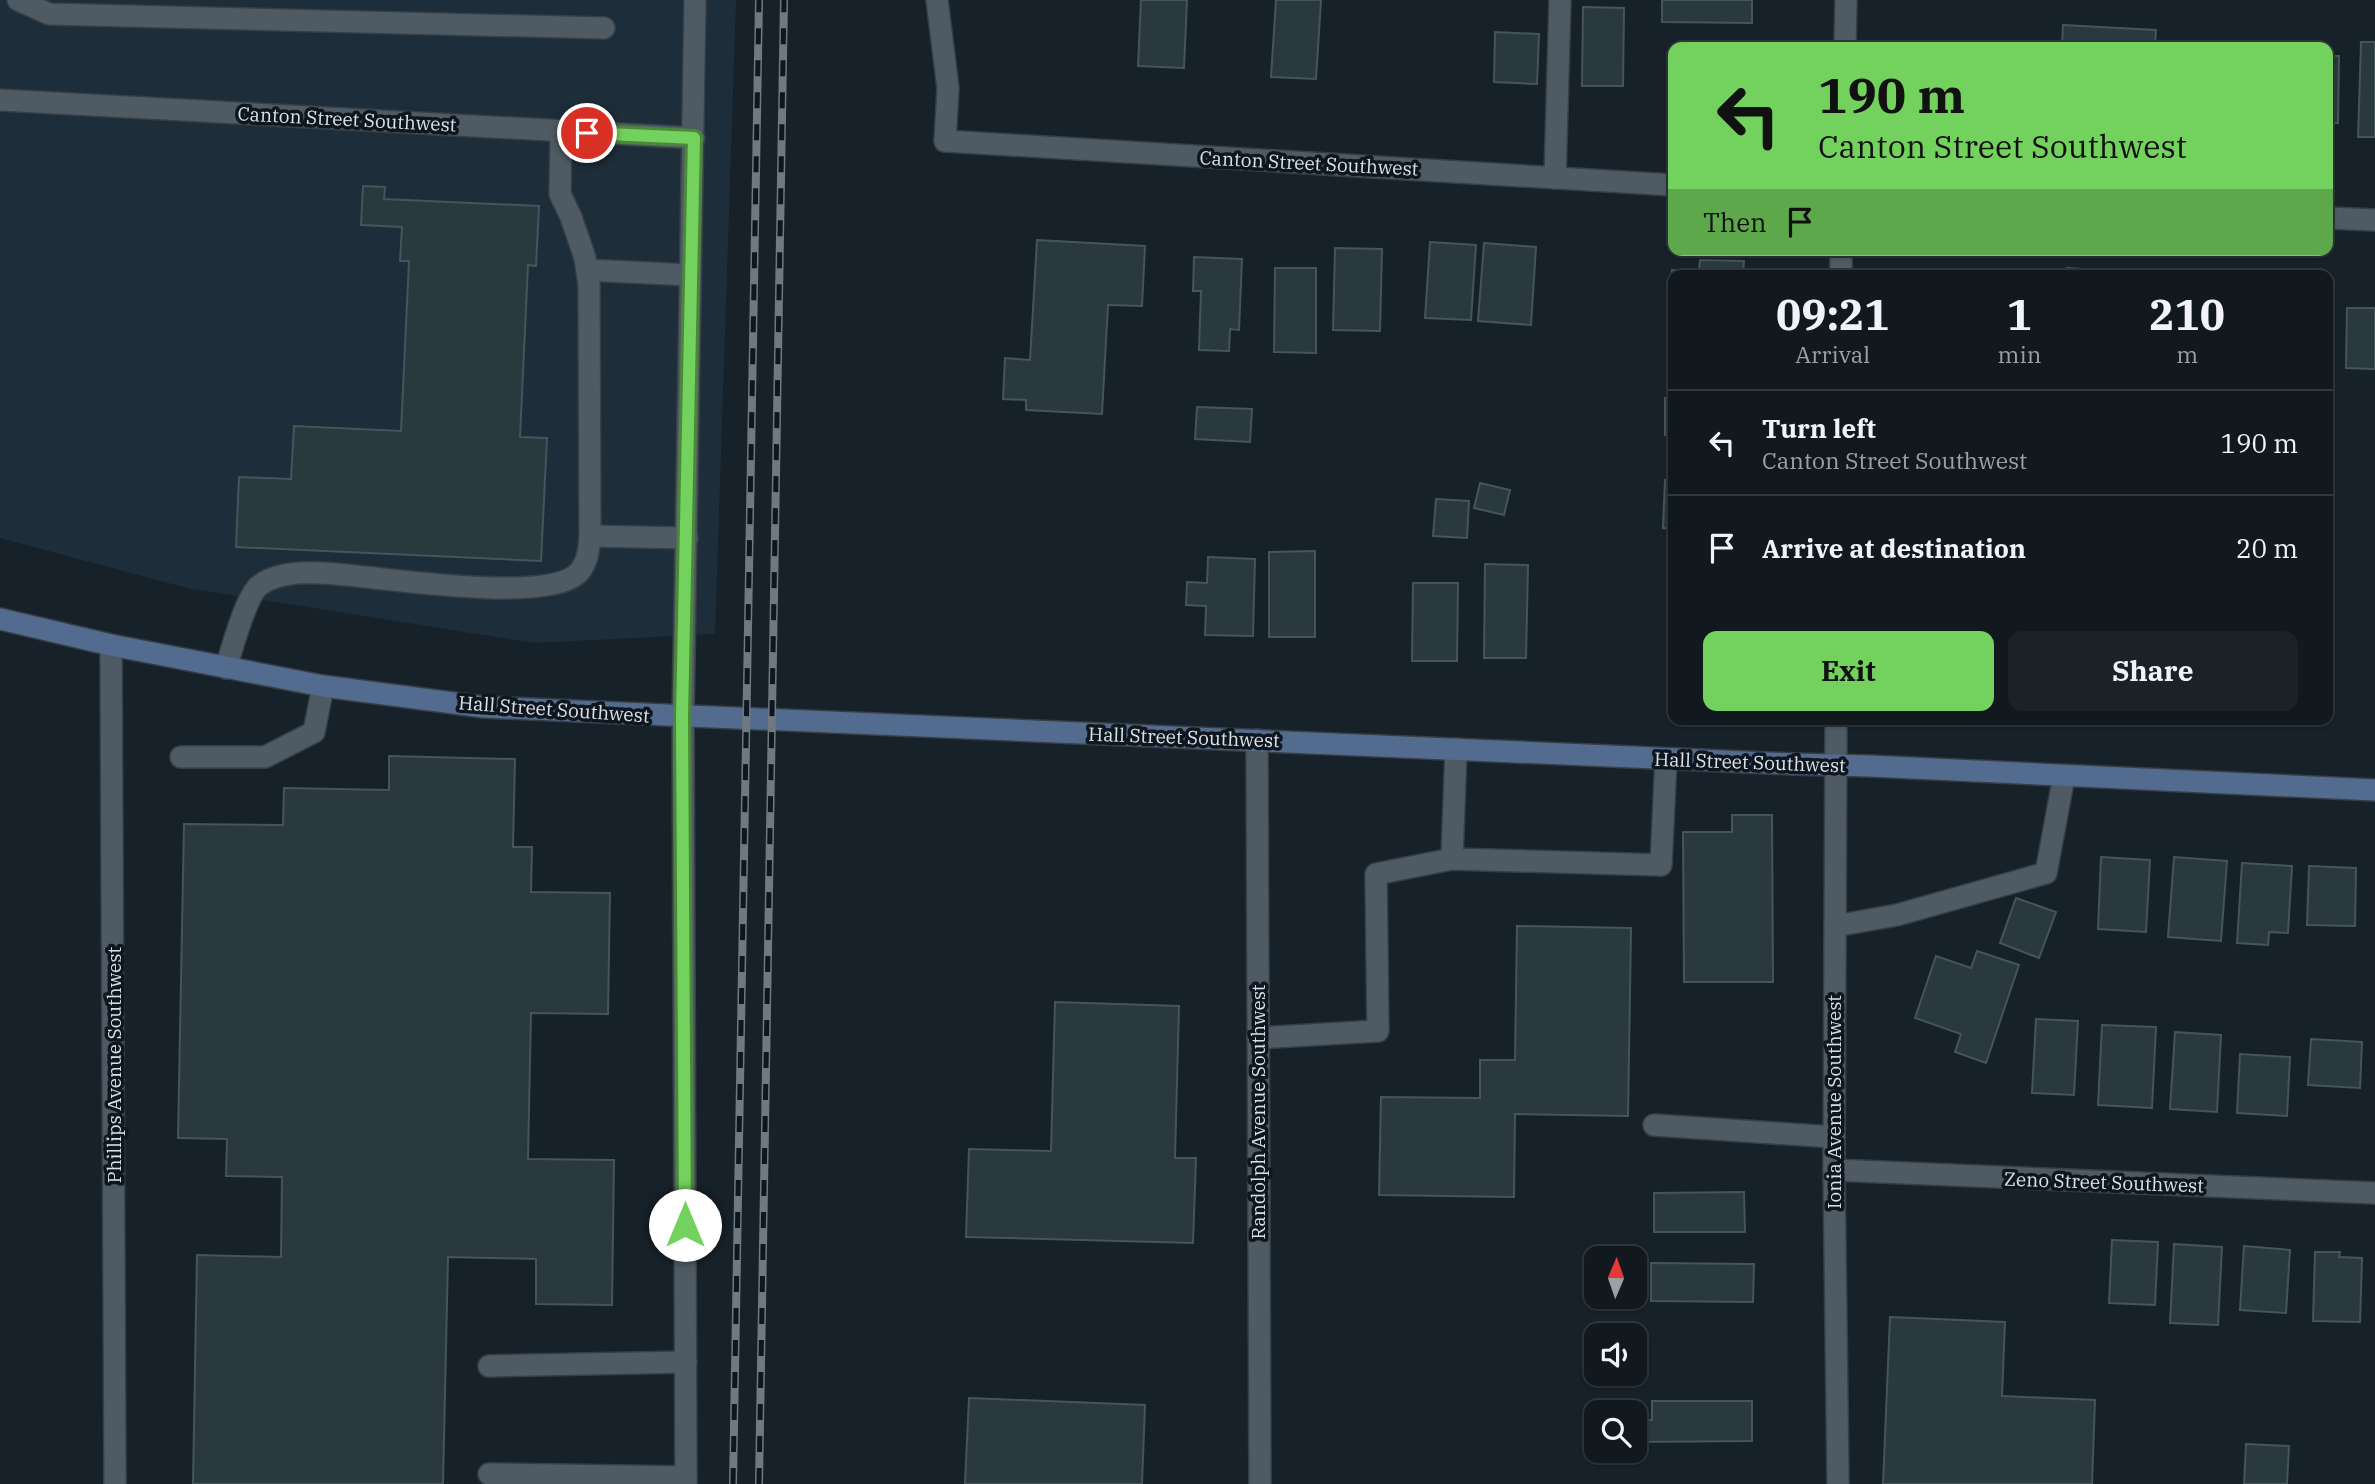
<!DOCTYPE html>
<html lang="en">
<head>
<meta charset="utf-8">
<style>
  :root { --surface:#11191f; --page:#1a2228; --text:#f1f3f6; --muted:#9ca0a4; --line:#30383d; --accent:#73d25d }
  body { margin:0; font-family:"IBM Plex Serif",serif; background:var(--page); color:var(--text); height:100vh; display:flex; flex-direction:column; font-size:26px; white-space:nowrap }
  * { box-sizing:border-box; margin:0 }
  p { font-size:23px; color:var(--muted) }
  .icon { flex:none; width:38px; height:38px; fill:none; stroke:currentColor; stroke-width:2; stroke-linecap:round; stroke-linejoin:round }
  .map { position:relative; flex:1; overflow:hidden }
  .drawer { position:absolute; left:1668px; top:270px; width:665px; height:455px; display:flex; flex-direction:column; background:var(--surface); border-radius:14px; box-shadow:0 2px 5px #0004,0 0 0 2px var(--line) }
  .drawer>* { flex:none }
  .top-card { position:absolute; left:1668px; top:42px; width:665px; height:214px; border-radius:14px; box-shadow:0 2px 5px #0004,0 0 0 2px var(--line); background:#73d25d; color:#111; overflow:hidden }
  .needle { width:46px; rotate:2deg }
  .buttons { position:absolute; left:1584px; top:1246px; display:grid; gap:14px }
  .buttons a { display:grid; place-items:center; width:63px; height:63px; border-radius:14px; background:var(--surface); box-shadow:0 2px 5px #0004,0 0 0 2px var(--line); font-size:35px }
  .pin { position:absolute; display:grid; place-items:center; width:60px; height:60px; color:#fff; margin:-30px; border:4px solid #fff; border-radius:50%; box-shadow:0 2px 7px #0007 }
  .me { position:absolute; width:77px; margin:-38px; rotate:0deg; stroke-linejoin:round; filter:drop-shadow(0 0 5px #0008) }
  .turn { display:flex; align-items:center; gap:24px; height:147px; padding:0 35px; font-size:32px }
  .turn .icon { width:91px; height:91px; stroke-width:2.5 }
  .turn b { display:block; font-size:49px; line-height:60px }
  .then { display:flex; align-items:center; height:66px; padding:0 35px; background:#0003; gap:14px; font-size:26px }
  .eta { display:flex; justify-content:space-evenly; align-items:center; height:119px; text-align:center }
  .eta b { font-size:42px; font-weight:700; line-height:49px }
  .action { display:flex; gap:14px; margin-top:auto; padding:14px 35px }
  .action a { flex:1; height:80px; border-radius:14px; background:var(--accent); color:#111; font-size:28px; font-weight:700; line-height:80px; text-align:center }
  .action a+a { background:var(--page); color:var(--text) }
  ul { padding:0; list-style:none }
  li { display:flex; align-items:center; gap:21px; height:105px; padding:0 35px; border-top:2px solid var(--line) }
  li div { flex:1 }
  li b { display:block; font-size:26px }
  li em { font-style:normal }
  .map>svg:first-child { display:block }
  .built { fill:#1d2d39 }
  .building { fill:#2a393e; stroke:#46555b; stroke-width:2 }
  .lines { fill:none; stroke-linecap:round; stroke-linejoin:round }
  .lane-casing { stroke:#373e44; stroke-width:24 }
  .street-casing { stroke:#373e44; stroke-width:24 }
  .secondary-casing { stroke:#373e44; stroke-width:24 }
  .lane { stroke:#4f5b64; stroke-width:21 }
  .street { stroke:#4f5b64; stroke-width:21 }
  .secondary { stroke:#536b8f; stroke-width:21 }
  .rail-casing { stroke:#707980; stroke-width:8 }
  .rail { stroke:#0e171f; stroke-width:5; stroke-dasharray:16; stroke-linecap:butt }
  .route-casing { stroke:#4b883c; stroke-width:18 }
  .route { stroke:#73d25d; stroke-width:12 }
  .labels { text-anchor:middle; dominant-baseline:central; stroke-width:7; stroke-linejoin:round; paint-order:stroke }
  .street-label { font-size:19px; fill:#dae1e6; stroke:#0e171f }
</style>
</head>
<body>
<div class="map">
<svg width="2375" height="1484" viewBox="0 0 2375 1484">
  <rect width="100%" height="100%" fill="#172129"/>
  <path class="built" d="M0 0H736L715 634 534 643 187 588 0 538Z"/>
  <path class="building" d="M1141 0H1187L1184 68 1138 66Z
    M1276 0H1321L1316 79 1271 77Z
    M1662 0H1752V23L1662 22Z
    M1583 7 1624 8 1623 86H1582Z
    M2063 25 2156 30 2155 47H2062Z
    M1495 32 1539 34 1537 84 1494 82Z
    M2361 42H2375V137H2358Z
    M1670 56H1673V100L1668 99Z
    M2328 56H2339L2338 123H2328Z
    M363 186 385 187 384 199 539 206 536 266 528 265 520 437 547 438 541 561 236 547 239 477 291 479 294 426 401 431 409 261H400L402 227 361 225Z
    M1037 240 1145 246 1142 306 1108 305 1102 414 1026 410V400L1003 399 1005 358 1030 360Z
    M1430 242 1476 245 1471 320 1425 318Z
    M1484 243 1536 247 1531 325 1478 321Z
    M1335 248 1382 249 1380 331 1333 330Z
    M1194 257 1242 259 1239 330 1230 329 1229 351 1199 350 1201 291H1193Z
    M1700 260 1744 261 1743 274 1762 275H1673V305H1671L1672 270 1699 271Z
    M1275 268H1316V353L1274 352Z
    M2067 268 2116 271V275H2067Z
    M1907 273 1984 274V275H1907Z
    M2347 308H2375V369L2346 368Z
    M1665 398H1673V435H1665Z
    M1197 407 1252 409 1250 442 1195 439Z
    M1665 480 1673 481V529L1663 528Z
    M1480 483 1510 490 1504 515 1474 508Z
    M1436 499 1469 501 1467 538 1433 536Z
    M1315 551V637H1269V552Z
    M1208 557 1255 559 1253 636 1205 635 1206 606 1186 605 1187 582 1207 583Z
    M1485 564 1528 565 1526 658H1484Z
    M1413 583H1458L1457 661H1412Z
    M389 756 515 759 513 847H532L531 892 610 893 608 1014 531 1013 528 1159 614 1160 612 1305 536 1304V1259L448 1257 443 1484H193L197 1255 281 1257 282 1177 226 1176 227 1139 178 1138 184 824 283 825 284 788 389 790Z
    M1732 815H1772L1773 982H1684L1683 832H1732Z
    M2101 857 2150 860 2146 932 2098 929Z
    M2174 857 2227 861 2221 941 2168 937Z
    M2242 863 2292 866 2288 933 2269 932 2268 945 2237 943Z
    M2309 866 2356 868 2355 926 2307 925Z
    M2016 898 2056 912 2039 958 2000 943Z
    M1517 926 1631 928 1628 1116 1515 1114 1514 1197 1379 1195 1381 1097 1480 1098V1060H1515Z
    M1977 951 2019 965 1986 1063 1955 1052 1961 1034 1915 1018 1936 956 1971 968Z
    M1055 1002 1179 1006 1175 1158H1196L1193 1243 966 1237 969 1149 1051 1151Z
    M2036 1019 2078 1021 2074 1095 2032 1093Z
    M2102 1025 2156 1027 2152 1108 2098 1105Z
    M2175 1032 2221 1035 2217 1112 2170 1109Z
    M2311 1039 2362 1042 2360 1088 2308 1085Z
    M2240 1054 2290 1057 2287 1116 2237 1113Z
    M1744 1192 1745 1232H1654V1193Z
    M2112 1240 2158 1242 2155 1305 2109 1303Z
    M2174 1244 2222 1247 2218 1325 2170 1323Z
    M2244 1246 2290 1250 2286 1313 2240 1310Z
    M2315 1252H2340L2339 1257 2362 1258 2360 1322 2313 1321Z
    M1651 1263 1754 1264 1753 1302 1651 1301Z
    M1890 1317 2005 1322 2002 1396 2095 1400 2092 1484H1883Z
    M969 1398 1145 1405 1142 1484H965Z
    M1652 1401H1752V1441L1634 1442V1420H1652Z
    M2246 1444 2289 1446 2287 1484H2244Z"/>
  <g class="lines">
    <g class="lane-casing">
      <path id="lane" d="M18 0 49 14 604 28
        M937 0 948 88 945 141
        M561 131 560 194 571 217 585 258 589 285 590 536
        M1555 178 1560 0
        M587 270 690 275
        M226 668C232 649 246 595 260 585 286 566 335 574 365 577 406 581 555 603 580 571 588 561 589 548 590 536L687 538
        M181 757H265L314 732 323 686
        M1452 859 1661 865 1666 759
        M1835 926 1897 915 2046 873 2064 776
        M1258 1038 1378 1031 1376 874 1452 859 1456 749
        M1654 1125 1834 1137
        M489 1366 686 1362
        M489 1474 686 1477"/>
    </g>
    <g class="street-casing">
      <path id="street" d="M1845 47 1846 0
        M0 100 694 138
        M945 141 1673 185
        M2328 218 2375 220
        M1841 275V250
        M111 645 115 1484
        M1836 719 1834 1170 1838 1484
        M1257 740 1260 1484
        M1834 1170 2375 1193
        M686 1484 683 717 695 0"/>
    </g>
    <g class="secondary-casing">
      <path id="secondary" d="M0 619 111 645 323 686 484 707 1793 764 1870 766 2375 790"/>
    </g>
    <use href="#lane" class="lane"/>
    <use href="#street" class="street"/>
    <use href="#secondary" class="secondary"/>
    <g class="rail-casing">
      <path id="rail" d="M733 1484 759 0
        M759 1484 784 0"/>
    </g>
    <use href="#rail" class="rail"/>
  </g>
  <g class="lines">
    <g class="route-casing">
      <path id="route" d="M587 133 694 138 682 717 685 1225"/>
    </g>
    <use href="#route" class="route"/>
  </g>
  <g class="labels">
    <g class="street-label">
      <text transform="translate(347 119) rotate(3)">Canton Street Southwest</text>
      <text transform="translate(1309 163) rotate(3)">Canton Street Southwest</text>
      <text transform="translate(554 709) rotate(4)">Hall Street Southwest</text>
      <text transform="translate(1184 737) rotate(2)">Hall Street Southwest</text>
      <text transform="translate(1750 762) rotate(2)">Hall Street Southwest</text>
      <text transform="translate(114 1065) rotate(-90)">Phillips Avenue Southwest</text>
      <text transform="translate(1834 1102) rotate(-90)">Ionia Avenue Southwest</text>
      <text transform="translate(1258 1112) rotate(-90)">Randolph Avenue Southwest</text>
      <text transform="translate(2104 1182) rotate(2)">Zeno Street Southwest</text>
    </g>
  </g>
</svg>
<div class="buttons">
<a><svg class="needle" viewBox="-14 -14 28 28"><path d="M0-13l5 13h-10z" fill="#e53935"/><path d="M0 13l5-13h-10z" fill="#9ca0a4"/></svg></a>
<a><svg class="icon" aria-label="sound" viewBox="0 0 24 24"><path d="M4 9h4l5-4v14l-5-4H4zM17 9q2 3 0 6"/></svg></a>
<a><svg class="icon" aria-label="search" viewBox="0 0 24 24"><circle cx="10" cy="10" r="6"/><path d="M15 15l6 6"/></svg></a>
</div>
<div class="pin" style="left:587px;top:133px;background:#d93025"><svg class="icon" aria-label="arrive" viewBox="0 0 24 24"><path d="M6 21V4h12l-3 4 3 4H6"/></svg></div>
<svg class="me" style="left:685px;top:1225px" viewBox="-20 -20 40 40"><circle r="19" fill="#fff"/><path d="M0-13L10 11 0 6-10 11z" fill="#73d25d"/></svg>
<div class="top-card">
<div class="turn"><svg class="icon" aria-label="left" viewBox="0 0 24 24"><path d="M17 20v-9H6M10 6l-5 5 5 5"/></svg><div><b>190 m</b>Canton Street Southwest</div></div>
<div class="then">Then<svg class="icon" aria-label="arrive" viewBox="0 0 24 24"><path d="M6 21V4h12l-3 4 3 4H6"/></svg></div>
</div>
<section class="drawer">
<div class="eta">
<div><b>09:21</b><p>Arrival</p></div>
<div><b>1</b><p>min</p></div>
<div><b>210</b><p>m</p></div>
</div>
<ul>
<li><svg class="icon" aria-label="left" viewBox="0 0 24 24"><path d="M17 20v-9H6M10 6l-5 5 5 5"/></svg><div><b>Turn left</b><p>Canton Street Southwest</p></div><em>190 m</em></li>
<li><svg class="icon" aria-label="arrive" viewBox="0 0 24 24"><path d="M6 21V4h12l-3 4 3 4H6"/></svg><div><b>Arrive at destination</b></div><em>20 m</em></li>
</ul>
<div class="action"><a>Exit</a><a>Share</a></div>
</section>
</div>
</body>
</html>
